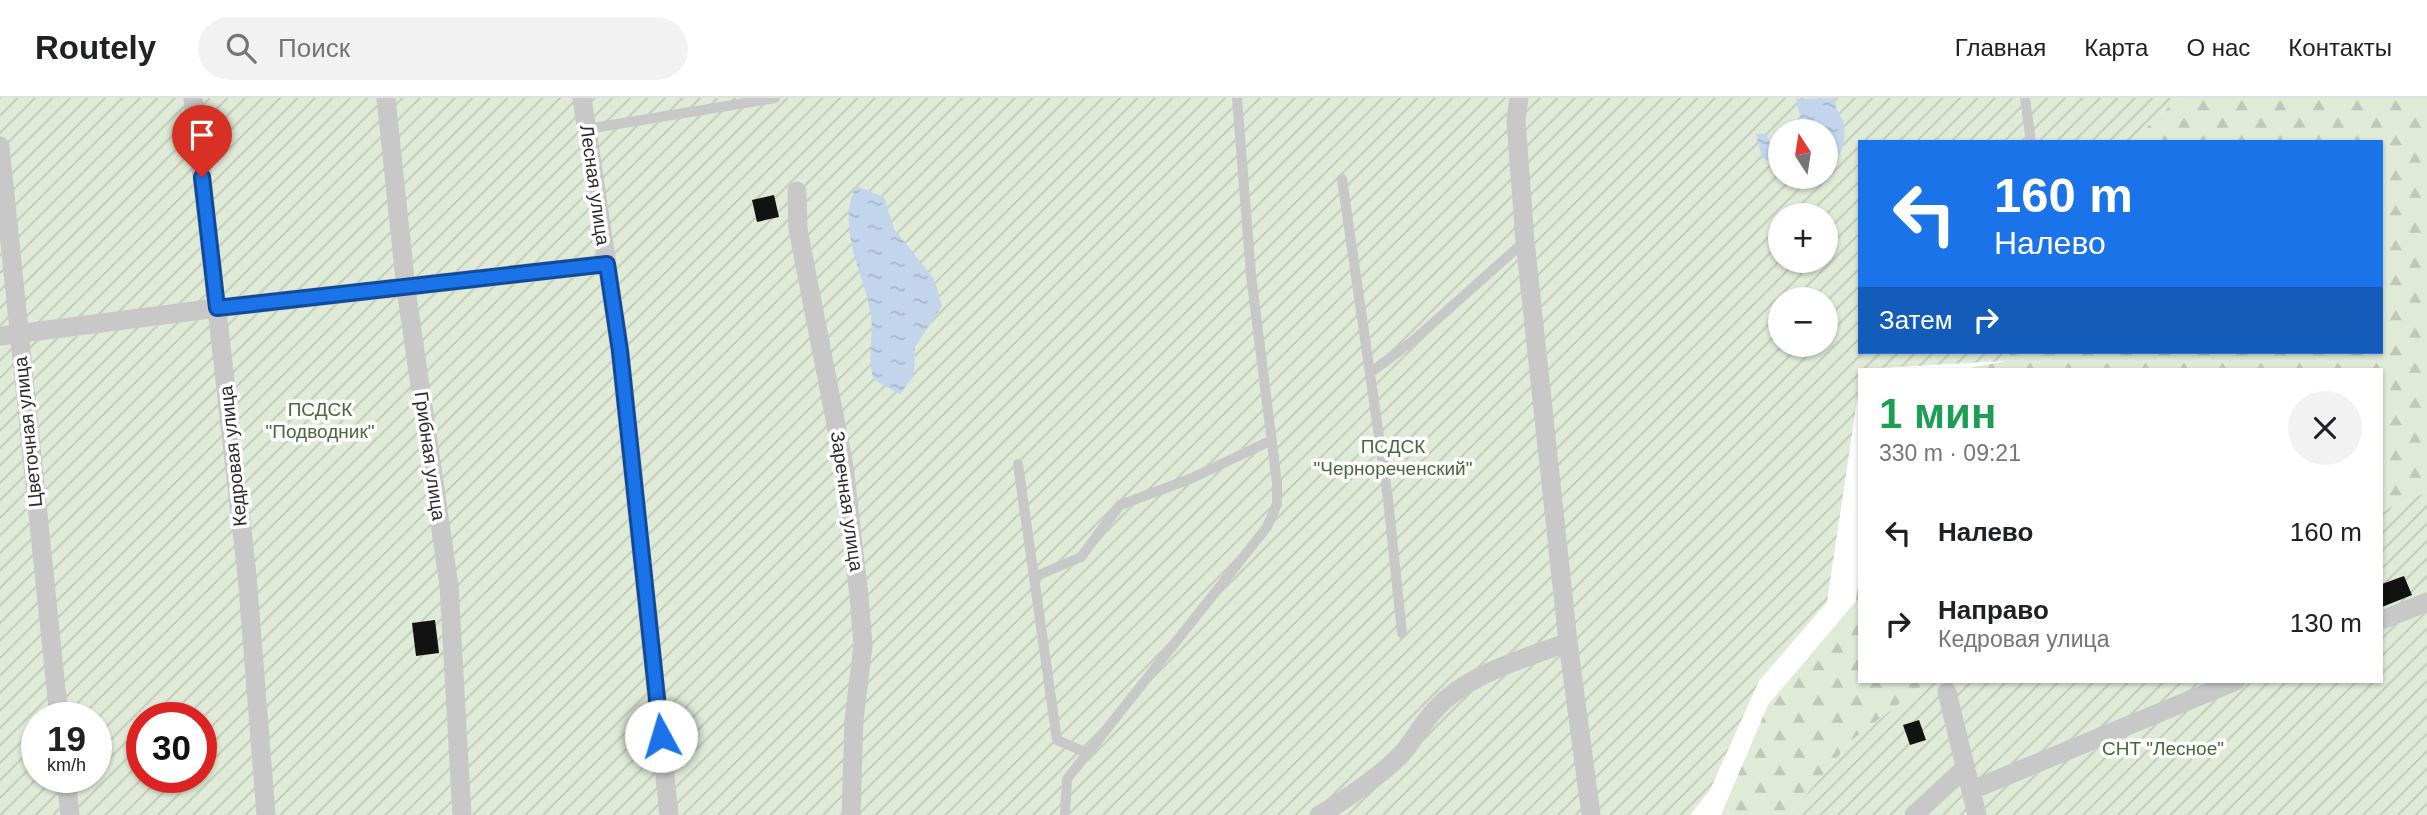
<!DOCTYPE html>
<html lang="ru">
<head>
<meta charset="utf-8">
<style>
  :root { --surface:#fff; --page:#f2f2f2; --text:#202124; --muted:#757577; --line:#e0e0e0 }
  body { margin:0; font-family:Helvetica,sans-serif; background:var(--page); color:var(--text); height:100vh; display:flex; flex-direction:column; font-size:26px; white-space:nowrap }
  * { box-sizing:border-box; margin:0 }
  p { font-size:23px; color:var(--muted) }
  .icon { flex:none; width:38px; height:38px; fill:none; stroke:currentColor; stroke-width:2; stroke-linecap:round; stroke-linejoin:round }
  .map { position:relative; flex:1; overflow:hidden }
  .details { position:absolute; left:1858px; top:270px; width:525px; height:315px; display:flex; flex-direction:column; background:var(--surface); border-radius:0px; box-shadow:0 2px 5px #0004 }
  .details>* { flex:none }
  .top-card { position:absolute; left:1858px; top:42px; width:525px; height:214px; border-radius:0px; box-shadow:0 2px 5px #0004; background:#1a73e8; color:#fff; overflow:hidden }
  .needle { width:46px; rotate:348deg }
  .buttons { position:absolute; left:1768px; top:21px; display:grid; gap:14px }
  .buttons a { display:grid; place-items:center; width:70px; height:70px; border-radius:50%; background:var(--surface); box-shadow:0 2px 5px #0004; font-size:35px }
  .speed { position:absolute; left:21px; top:604px; display:flex; gap:14px; font-size:35px; font-weight:700; text-align:center }
  .speed>* { display:grid; place-content:center; width:91px; height:91px; border-radius:50%; background:var(--surface); box-shadow:0 2px 5px #0004; line-height:1 }
  .speed small { font-size:18px; font-weight:400 }
  .speed .limit { border:10px solid #d22; background:#fff; color:#111 }
  .pin { position:absolute; display:grid; place-items:center; width:60px; height:60px; color:#fff; margin:-72px -30px; border-radius:50% 50% 50% 0; rotate:-45deg; box-shadow:0 0 7px #0007 }
  .pin .icon { rotate:45deg }
  .me { position:absolute; width:77px; margin:-38px; rotate:354deg; stroke-linejoin:round; filter:drop-shadow(0 0 5px #0008) }
  .turn { display:flex; align-items:center; gap:24px; height:147px; padding:0 21px; font-size:32px }
  .turn .icon { width:91px; height:91px; stroke-width:2.5 }
  .turn b { display:block; font-size:49px; line-height:60px }
  .then { display:flex; align-items:center; height:66px; padding:0 21px; background:#0003; gap:14px; font-size:26px }
  .round { display:grid; place-items:center; flex:none; width:74px; height:74px; border-radius:37px; background:var(--page) }
  .headline { display:flex; align-items:center; justify-content:space-between; height:119px; padding:0 21px }
  h1 { font-size:42px; font-weight:700; line-height:52px; color:#1e9e55 }
  ul { padding:0; list-style:none }
  li { display:flex; align-items:center; gap:21px; height:91px; padding:0 21px }
  li div { flex:1 }
  li b { display:block; font-size:26px }
  li em { font-style:normal }
  header { display:flex; align-items:center; gap:42px; box-sizing:border-box; height:98px; padding:0 35px; background:var(--surface); border-bottom:2px solid var(--line) }
  header strong { font-size:33px }
  nav { display:flex; gap:38px; margin-inline-start:auto; font-size:24px }
  .search { width:490px; height:63px; background:var(--page); display:flex; align-items:center; gap:18px; box-sizing:border-box; padding:0 24px; border-radius:38px; color:var(--muted); font-size:26px }
  .map>svg:first-child { display:block }
  .forest { fill:url(#forest-firs) }
  .garden { fill:url(#garden-furrows); fill-rule:evenodd }
  .water { fill:url(#water-ripples) }
  .building { fill:#121212 }
  .lines { fill:none; stroke-linecap:round; stroke-linejoin:round }
  .service { stroke:#c8c8c8; stroke-width:10 }
  .minor { stroke:#c8c8c8; stroke-width:19 }
  .route-casing { stroke:#114b97; stroke-width:18 }
  .route { stroke:#1a73e8; stroke-width:12 }
  .labels { text-anchor:middle; dominant-baseline:central; stroke-width:7; stroke-linejoin:round; paint-order:stroke }
  .street-label { font-size:19px; fill:#2b2b2b; stroke:#fff }
  .park-label { font-size:19px; fill:#476838; stroke:#fff }
</style>
</head>
<body>
<header>
<strong>Routely</strong>
<div class="search"><svg class="icon" aria-label="search" viewBox="0 0 24 24"><circle cx="10" cy="10" r="6"/><path d="M15 15l6 6"/></svg>Поиск</div>
<nav><a>Главная</a><a>Карта</a><a>О нас</a><a>Контакты</a></nav>
</header>
<div class="map">
<svg width="2427" height="717" viewBox="0 0 2427 717">
  <defs>
    <pattern id="forest-firs" width="22" height="20" patternUnits="userSpaceOnUse" patternTransform="scale(1.75)"><rect width="22" height="20" fill="#dfead7"/><path d="M5 1l3.5 6h-7zM16 11l3.5 6h-7z" fill="#c0c9b9"/></pattern>
    <pattern id="garden-furrows" width="10" height="10" patternUnits="userSpaceOnUse" patternTransform="scale(1.75)"><rect width="10" height="10" fill="#dfead7"/><path d="M-1 1l2-2M0 10L10 0M9 11l2-2" fill="none" stroke="#c0c9b9"/></pattern>
    <pattern id="water-ripples" width="26" height="14" patternUnits="userSpaceOnUse" patternTransform="scale(1.75)"><rect width="26" height="14" fill="#c2d5ec"/><path d="M2 4q2-2 4 0t4 0M15 11q2-2 4 0t4 0" fill="none" stroke="#a7b7cb"/></pattern>
  </defs>
  <rect width="100%" height="100%" fill="#fff"/>
  <path class="forest" d="M2178 0H2427V394L2382 413V271H1964L2006 263 2010 254H2382V44H2131Z
    M1860 462V583H1929L1852 642 1789 717H1721L1768 607 1856 503Z"/>
  <path class="garden" d="M0 0H2178L2131 44H1860V254H2010L2006 263 1860 271V300L1857 302 1827 504 1759 583 1710 692 1690 717H0ZM1780 33H1825V79H1780ZM1780 117H1825V163H1780ZM1780 201H1825V247H1780ZM37 620H96V679H37ZM142 620H201V679H142Z
    M2427 394V717H1789L1852 642 1929 583H2382V413Z"/>
  <path class="water" d="M1836 0C1833 11 1842 17 1844 27 1847 44 1839 57 1832 71L1825 72V33H1803L1796 1Z
    M1756 36H1766L1773 52 1780 54V68L1762 60Z
    M856 88 884 99 894 131 934 181 942 208 915 249 914 278 900 296 874 282C866 260 874 241 871 219 865 175 835 133 856 88Z"/>
  <path class="building" d="M774 97 779 119 757 124 752 102Z
    M2404 478 2412 497 2382 509V486Z
    M435 522 439 555 416 558 412 525Z
    M1919 622 1926 642 1910 647 1903 627Z"/>
  <g class="lines">
    <path class="service" d="M2025 0 2031 44
      M587 31 775 0
      M1342 81 1388 401 1402 535
      M1370 275 1414 242 1525 143
      M1018 366 1057 642 1087 655
      M1034 479 1081 459 1120 407 1190 381 1272 342
      M1065 717 1067 681 1267 429 1277 406V385L1251 177 1237 0"/>
    <path class="minor" d="M193 0 247 477 266 717
      M386 0 406 191 449 488 462 717
      M582 0 620 253 669 717
      M1519 0 1516 23 1525 143 1568 544 1591 717
      M0 48 59 620
      M797 93 798 131 844 368 859 498 863 547 854 622 851 717
      M0 238 217 210 607 166
      M2382 522 2427 504
      M1947 594 1977 717
      M66 679 70 717
      M1972 692 2236 583
      M1319 717C1341 705 1390 671 1405 652 1418 635 1429 615 1446 601 1480 572 1527 560 1568 544
      M1914 717 1966 669"/>
  </g>
  <g class="lines">
    <g class="route-casing">
      <path id="route" d="M202 79 217 210 607 166 620 253 661 638"/>
    </g>
    <use href="#route" class="route"/>
  </g>
  <g class="labels">
    <g class="street-label">
      <text transform="translate(595 87) rotate(82)">Лесная улица</text>
      <text transform="translate(28 334) rotate(-96)">Цветочная улица</text>
      <text transform="translate(233 358) rotate(-96)">Кедровая улица</text>
      <text transform="translate(430 358) rotate(82)">Грибная улица</text>
      <text transform="translate(847 403) rotate(82)">Заречная улица</text>
    </g>
    <g class="park-label">
      <text x="320" y="311">ПСДСК<tspan x="320" dy="22">"Подводник"</tspan></text>
      <text x="1393" y="348">ПСДСК<tspan x="1393" dy="22">"Чернореченский"</tspan></text>
      <text x="2163" y="650">СНТ "Лесное"</text>
    </g>
  </g>
</svg>
<div class="buttons">
<a><svg class="needle" viewBox="-14 -14 28 28"><path d="M0-13l5 13h-10z" fill="#e53935"/><path d="M0 13l5-13h-10z" fill="#757577"/></svg></a>
<a>+</a>
<a>−</a>
</div>
<div class="speed"><div>19<small>km/h</small></div><div class="limit">30</div></div>
<div class="pin" style="left:202px;top:79px;background:#d93025"><svg class="icon" aria-label="arrive" viewBox="0 0 24 24"><path d="M6 21V4h12l-3 4 3 4H6"/></svg></div>
<svg class="me" style="left:661px;top:638px" viewBox="-20 -20 40 40"><circle r="19" fill="#fff"/><path d="M0-13L10 11 0 6-10 11z" fill="#1a73e8"/></svg>
<div class="top-card">
<div class="turn"><svg class="icon" aria-label="left" viewBox="0 0 24 24"><path d="M17 20v-9H6M10 6l-5 5 5 5"/></svg><div><b>160 m</b>Налево</div></div>
<div class="then">Затем<svg class="icon" aria-label="right" viewBox="0 0 24 24"><path d="M7 20v-9h11M14 6l5 5-5 5"/></svg></div>
</div>
<section class="details">
<div class="headline"><div><h1>1 мин</h1><p>330 m · 09:21</p></div><a class="round"><svg class="icon" aria-label="close" viewBox="0 0 24 24"><path d="M6 6l12 12M18 6L6 18"/></svg></a></div>
<ul>
<li><svg class="icon" aria-label="left" viewBox="0 0 24 24"><path d="M17 20v-9H6M10 6l-5 5 5 5"/></svg><div><b>Налево</b></div><em>160 m</em></li>
<li><svg class="icon" aria-label="right" viewBox="0 0 24 24"><path d="M7 20v-9h11M14 6l5 5-5 5"/></svg><div><b>Направо</b><p>Кедровая улица</p></div><em>130 m</em></li>
</ul>
</section>
</div>
</body>
</html>
